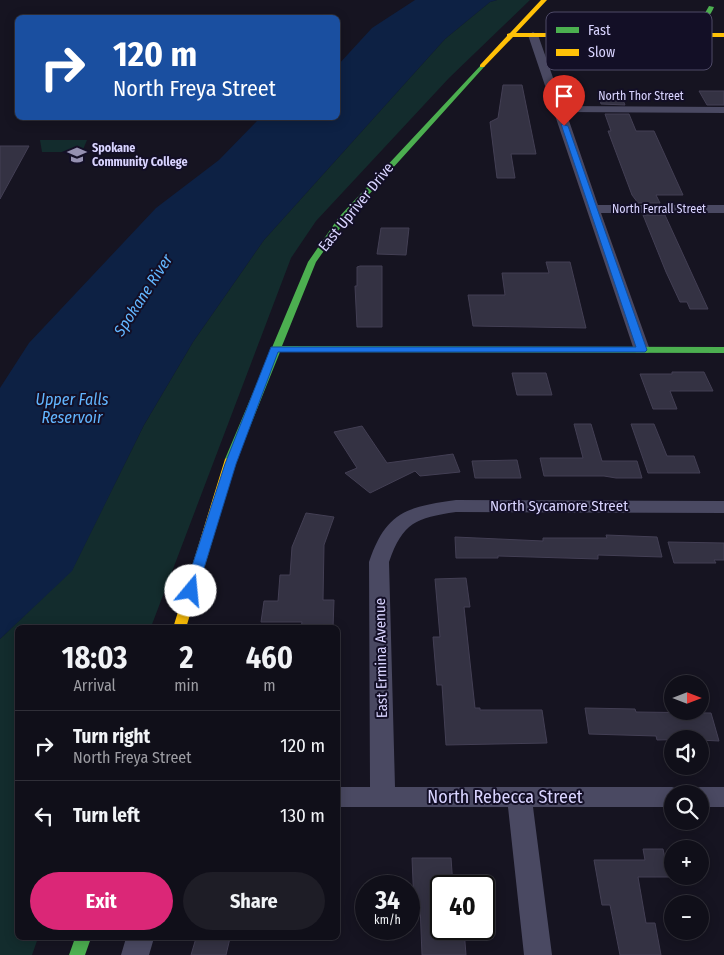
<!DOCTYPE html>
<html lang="en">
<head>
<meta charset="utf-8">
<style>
  :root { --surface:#100f19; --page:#1e1d26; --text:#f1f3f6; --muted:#9c9ca2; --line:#302f38; --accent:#db2777 }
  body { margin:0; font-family:"Fira Sans Condensed",sans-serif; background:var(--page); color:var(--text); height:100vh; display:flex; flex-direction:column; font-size:19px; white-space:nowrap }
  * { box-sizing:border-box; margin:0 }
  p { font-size:16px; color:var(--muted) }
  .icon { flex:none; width:28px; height:28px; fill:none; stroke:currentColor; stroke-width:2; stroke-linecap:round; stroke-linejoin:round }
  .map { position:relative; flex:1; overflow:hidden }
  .panel { position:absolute; left:15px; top:625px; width:325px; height:315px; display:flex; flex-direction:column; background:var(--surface); border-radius:8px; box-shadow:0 2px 12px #0003,0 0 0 1px var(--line) }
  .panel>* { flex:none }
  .banner { position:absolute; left:15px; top:15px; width:325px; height:105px; border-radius:8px; box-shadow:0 2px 12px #0003,0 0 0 1px var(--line); background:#1a4fa0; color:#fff; overflow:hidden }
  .needle { width:32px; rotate:90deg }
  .buttons { position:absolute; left:664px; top:675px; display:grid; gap:10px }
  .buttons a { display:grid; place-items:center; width:45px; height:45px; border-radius:50%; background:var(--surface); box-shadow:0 2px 12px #0003,0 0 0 1px var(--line); font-size:25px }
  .speed { position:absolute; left:355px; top:875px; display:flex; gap:10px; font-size:25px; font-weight:700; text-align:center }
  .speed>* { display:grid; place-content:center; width:65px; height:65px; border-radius:50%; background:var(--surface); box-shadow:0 2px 12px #0003,0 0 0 1px var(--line); line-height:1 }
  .speed small { font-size:12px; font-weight:400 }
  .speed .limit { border:2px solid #111; border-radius:8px; background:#fff; color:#111 }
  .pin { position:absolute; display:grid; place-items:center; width:42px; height:42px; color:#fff; margin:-51px -21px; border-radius:50% 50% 50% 0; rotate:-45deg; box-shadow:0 0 5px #0007 }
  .pin .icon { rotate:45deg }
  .me { position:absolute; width:55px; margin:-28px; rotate:17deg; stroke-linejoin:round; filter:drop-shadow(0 0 4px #0008) }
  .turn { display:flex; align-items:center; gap:18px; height:105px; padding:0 15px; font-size:22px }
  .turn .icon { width:65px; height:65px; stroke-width:2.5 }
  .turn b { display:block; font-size:35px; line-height:42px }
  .eta { display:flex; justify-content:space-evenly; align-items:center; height:85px; text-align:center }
  .eta b { font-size:30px; font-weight:700; line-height:35px }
  .cta { display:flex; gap:10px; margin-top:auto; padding:10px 15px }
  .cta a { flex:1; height:58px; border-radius:30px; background:var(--accent); color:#fff; font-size:20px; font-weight:700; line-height:58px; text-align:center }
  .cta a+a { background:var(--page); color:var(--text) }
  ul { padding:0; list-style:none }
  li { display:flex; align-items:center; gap:15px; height:70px; padding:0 15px; border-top:1px solid var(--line) }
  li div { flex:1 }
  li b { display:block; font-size:19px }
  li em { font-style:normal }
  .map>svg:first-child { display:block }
  .green { fill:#132c2d }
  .water { fill:#0d2144 }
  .building { fill:#343243; stroke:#433f54 }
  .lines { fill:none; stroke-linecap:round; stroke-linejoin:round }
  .street { fill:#4a4962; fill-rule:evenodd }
  .fast { fill:#4caf50; fill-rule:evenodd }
  .slow { fill:#ffc107; fill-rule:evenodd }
  .route { fill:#1a73e8; stroke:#114b97 }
  .labels { text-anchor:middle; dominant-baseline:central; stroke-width:4; stroke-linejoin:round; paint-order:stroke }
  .far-street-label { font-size:12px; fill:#d9d4ff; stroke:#130f26 }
  .far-poi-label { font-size:12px; font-weight:bold; fill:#d9d4ff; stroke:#130f26; text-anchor:start }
  .street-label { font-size:15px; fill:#d9d4ff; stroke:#130f26 }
  .water-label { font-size:16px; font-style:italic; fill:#62b6ff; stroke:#130f26 }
  .near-street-label { font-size:18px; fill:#d9d4ff; stroke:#130f26 }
  .key { fill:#130f26; stroke:#4e4a67; stroke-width:1 }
  .key-label { font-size:14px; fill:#d9d4ff }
</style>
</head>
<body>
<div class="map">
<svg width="724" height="955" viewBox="0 0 724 955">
  <rect width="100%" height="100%" fill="#161421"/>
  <path class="green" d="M497 0H530L449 78 316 221 291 258 151 627 18 628V938H38L32 955H0V639L72 570 144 425 193 342 264 240 445 39 490 2Z
    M40 140H87L82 152H42Z"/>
  <path class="water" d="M415 0H497L490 2 445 39 264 240 193 342 144 425 72 571 0 639V388L29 343 156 208 219 160 257 121 261 118H338V65L372 28Z"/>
  <path class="building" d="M503 85H522L536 154H511L515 178H497L490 122 498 118Z
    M699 91H724V105H707Z
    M598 92 620 93 625 105 601 104Z
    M605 114H629L636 131H654L683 195H656L660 203H638L632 195 608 131H611Z
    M0 146H29L0 199Z
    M643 215H665L708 309H690L687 302H680L666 272Z
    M381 228H409L406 255 377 254Z
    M546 262H570L586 328 473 326 468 295H505L502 273H549Z
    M360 266H382V327H357L355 286H357V267Z
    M672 372H704L713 391H670L677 409H653L640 374H672Z
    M512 373H546L552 395H517Z
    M574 424H591L602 461H637L642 478H616L604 476H544L540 458H583Z
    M631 424H654L667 456H694L700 473H648Z
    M362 426 387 463 453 454 460 472 420 476 415 471 370 493 345 473 357 468 334 432Z
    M517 460 521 478H475L472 461Z
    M306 513 334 517 324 545 323 600H334L333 628H301L302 622H261L264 601H278L280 575H290L292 547Z
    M606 535 657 537 662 557 598 555V559L498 556V558H456L455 537 543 541V538H607Z
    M668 542 724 543V560H714L716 563H674Z
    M466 578 470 607H464L475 708H480V710H542L547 743 446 745 442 685H437L433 637H440L435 579Z
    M585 708 635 709 636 712 711 713 719 741 700 740V739L657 740 656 736 589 734Z
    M643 849H663L669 877H638L646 923H655L661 955H620L610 905H602L594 860H645Z
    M412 858H451L453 886H441V929H464L466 955H422L420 905H414Z
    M196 938H230L226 955H191Z"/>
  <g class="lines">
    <path class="street" d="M533 32 538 35 563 106 724 107V113L566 112 598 205H724V213H601L650 350 648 353H636L634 350 528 35Z
      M456 500 724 501V513L456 512C416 518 403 522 389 562L395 787H672L681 790 683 794H672V807H533L552 955H524L508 807H338V787H370L369 562C386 512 406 507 456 500Z
      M700 787H724V807H700V794H689L691 790Z
      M126 938H154L149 955H121Z"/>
    <path class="fast" d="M709 6 714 7C707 24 691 33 673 32V30C690 26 701 22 709 6Z
      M482 64 485 66 484 67 345 221 316 262 282 346 724 347V353L280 352 237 459 231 462 227 461 225 459 308 262 339 217Z
      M75 938H91L85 955H69Z"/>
    <path class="slow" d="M541 0H547L516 33H724V37H513L484 67H480V65L507 36V34L510 33Z
      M231 456 237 459 186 628H173L225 459Z"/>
  </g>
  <path class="route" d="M561 124 568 126 647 350 645 352H278L236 464 197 591 195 594H186L184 591 225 464 271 347H636Z"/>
  <defs>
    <g id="university-bare" transform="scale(1.5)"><path d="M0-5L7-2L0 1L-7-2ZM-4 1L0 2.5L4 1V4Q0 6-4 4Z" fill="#9591b1" stroke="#130f26" stroke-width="2.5" paint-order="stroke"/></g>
  </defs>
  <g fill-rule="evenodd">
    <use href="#university-bare" x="77" y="155"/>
  </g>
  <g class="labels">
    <g class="far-street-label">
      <text x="641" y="96">North Thor Street</text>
      <text x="659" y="209">North Ferrall Street</text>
    </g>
    <g class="far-poi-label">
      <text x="92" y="148">Spokane<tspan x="92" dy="14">Community College</tspan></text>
    </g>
    <g class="street-label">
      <text transform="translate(356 207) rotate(-51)">East Upriver Drive</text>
      <text x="559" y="506">North Sycamore Street</text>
      <text transform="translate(381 658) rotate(-91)">East Ermina Avenue</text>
    </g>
    <g class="water-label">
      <text transform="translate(143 295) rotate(-57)">Spokane River</text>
      <text x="72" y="399">Upper Falls<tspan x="72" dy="18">Reservoir</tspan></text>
    </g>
    <g class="near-street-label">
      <text x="505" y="797">North Rebecca Street</text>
    </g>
  </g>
  <rect x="546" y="12" width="166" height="58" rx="8" class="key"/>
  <rect x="556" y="27" width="23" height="6" fill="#4caf50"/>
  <rect x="556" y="49" width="23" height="7" fill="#ffc107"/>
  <g class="key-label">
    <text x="588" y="35">Fast</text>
    <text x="588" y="57">Slow</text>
  </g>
</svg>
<div class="buttons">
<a><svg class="needle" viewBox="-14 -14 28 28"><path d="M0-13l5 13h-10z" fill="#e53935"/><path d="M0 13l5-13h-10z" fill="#9c9ca2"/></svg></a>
<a><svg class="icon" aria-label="sound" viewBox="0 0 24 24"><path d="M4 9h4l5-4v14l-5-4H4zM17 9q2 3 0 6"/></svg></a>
<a><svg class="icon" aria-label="search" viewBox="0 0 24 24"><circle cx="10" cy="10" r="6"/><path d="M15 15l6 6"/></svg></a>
<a>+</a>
<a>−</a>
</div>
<div class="speed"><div>34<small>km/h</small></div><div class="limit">40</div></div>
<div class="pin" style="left:564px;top:126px;background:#d93025"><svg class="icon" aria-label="arrive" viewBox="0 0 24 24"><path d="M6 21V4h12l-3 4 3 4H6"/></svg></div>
<svg class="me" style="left:191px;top:591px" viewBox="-20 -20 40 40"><circle r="19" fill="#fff"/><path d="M0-13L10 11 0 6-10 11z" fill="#1a73e8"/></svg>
<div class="banner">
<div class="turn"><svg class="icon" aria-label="right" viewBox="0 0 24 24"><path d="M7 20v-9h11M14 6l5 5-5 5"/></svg><div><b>120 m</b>North Freya Street</div></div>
</div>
<section class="panel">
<div class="eta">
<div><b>18:03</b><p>Arrival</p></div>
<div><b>2</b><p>min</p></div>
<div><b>460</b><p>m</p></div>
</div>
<ul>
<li><svg class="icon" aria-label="right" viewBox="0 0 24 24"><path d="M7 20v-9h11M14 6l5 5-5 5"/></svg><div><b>Turn right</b><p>North Freya Street</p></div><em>120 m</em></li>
<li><svg class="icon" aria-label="left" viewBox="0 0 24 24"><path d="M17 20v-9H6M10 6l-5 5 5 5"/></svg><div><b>Turn left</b></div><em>130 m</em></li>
</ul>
<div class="cta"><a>Exit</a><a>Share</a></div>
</section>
</div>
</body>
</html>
